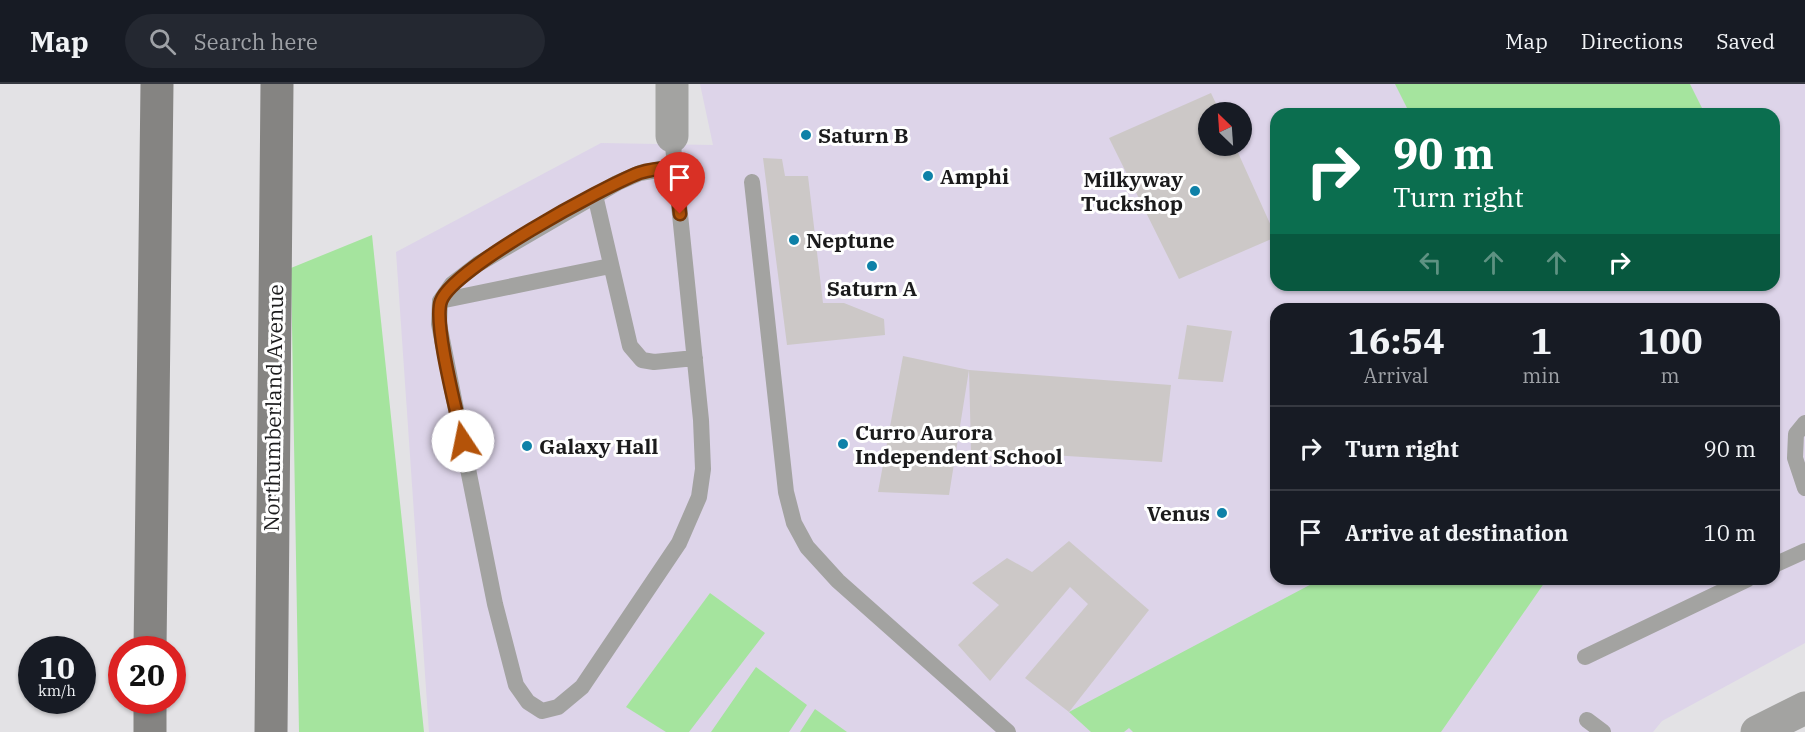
<!DOCTYPE html>
<html lang="en">
<head>
<meta charset="utf-8">
<style>
  :root { --surface:#171b24; --page:#242831; --text:#f1f3f6; --muted:#9ea1a6; --line:#363941 }
  body { margin:0; font-family:"IBM Plex Serif",serif; background:var(--page); color:var(--text); height:100vh; display:flex; flex-direction:column; font-size:22px; white-space:nowrap }
  * { box-sizing:border-box; margin:0 }
  p { font-size:20px; color:var(--muted) }
  .icon { flex:none; width:33px; height:33px; fill:none; stroke:currentColor; stroke-width:2; stroke-linecap:round; stroke-linejoin:round }
  .map { position:relative; flex:1; overflow:hidden }
  .drawer { position:absolute; left:1270px; top:219px; width:510px; height:282px; display:flex; flex-direction:column; background:var(--surface); border-radius:18px; box-shadow:0 2px 4px #0004 }
  .drawer>* { flex:none }
  .guide { position:absolute; left:1270px; top:24px; width:510px; height:183px; border-radius:18px; box-shadow:0 2px 4px #0004; background:#0b6e4f; color:#fff; overflow:hidden }
  .needle { width:39px; rotate:335deg }
  .tools { position:absolute; left:1198px; top:18px; display:grid; gap:12px }
  .tools a { display:grid; place-items:center; width:54px; height:54px; border-radius:50%; background:var(--surface); box-shadow:0 2px 4px #0004; font-size:30px }
  .speed { position:absolute; left:18px; top:552px; display:flex; gap:12px; font-size:30px; font-weight:700; text-align:center }
  .speed>* { display:grid; place-content:center; width:78px; height:78px; border-radius:50%; background:var(--surface); box-shadow:0 2px 4px #0004; line-height:1 }
  .speed small { font-size:15px; font-weight:400 }
  .speed .limit { border:9px solid #d22; background:#fff; color:#111 }
  .pin { position:absolute; display:grid; place-items:center; width:51px; height:51px; color:#fff; margin:-62px -26px; border-radius:50% 50% 50% 0; rotate:-45deg; box-shadow:0 0 6px #0007 }
  .pin .icon { rotate:45deg }
  .me { position:absolute; width:66px; margin:-33px; rotate:349deg; stroke-linejoin:round; filter:drop-shadow(0 0 4px #0008) }
  .turn { display:flex; align-items:center; gap:21px; height:126px; padding:0 24px; font-size:27px }
  .turn .icon { width:78px; height:78px; stroke-width:2.5 }
  .turn b { display:block; font-size:42px; line-height:51px }
  .lanes { display:flex; align-items:center; height:57px; padding:0 24px; background:#0003; justify-content:center; gap:30px; direction:ltr }
  .lanes .off { opacity:.35 }
  .eta { display:flex; justify-content:space-evenly; align-items:center; height:102px; text-align:center }
  .eta b { font-size:36px; font-weight:700; line-height:42px }
  ul { padding:0; list-style:none }
  li { display:flex; align-items:center; gap:18px; height:84px; padding:0 24px; border-top:2px solid var(--line) }
  li div { flex:1 }
  li b { display:block; font-size:22px }
  li em { font-style:normal }
  header { display:flex; align-items:center; gap:36px; box-sizing:border-box; height:84px; padding:0 30px; background:var(--surface); border-bottom:2px solid var(--line) }
  header strong { font-size:28px }
  nav { display:flex; gap:33px; margin-inline-start:auto; font-size:21px }
  .search { width:420px; height:54px; background:var(--page); display:flex; align-items:center; gap:15px; box-sizing:border-box; padding:0 21px; border-radius:33px; color:var(--muted); font-size:22px }
  .map>svg:first-child { display:block }
  .education { fill:#ddd4e9; fill-rule:evenodd }
  .green { fill:#a5e49e }
  .building { fill:#ccc8c7 }
  .lines { fill:none; stroke-linecap:round; stroke-linejoin:round }
  .lane { stroke:#a3a3a1; stroke-width:16 }
  .street { stroke:#a3a3a1; stroke-width:33 }
  .secondary { stroke:#858482; stroke-width:33 }
  .route-casing { stroke:#753606; stroke-width:15 }
  .route { stroke:#b45309; stroke-width:10 }
  .poi-dot { fill:#0e81a8; stroke:#fff; stroke-width:2 }
  .labels { text-anchor:middle; dominant-baseline:central; stroke-width:6; stroke-linejoin:round; paint-order:stroke }
  .poi-label { font-size:21px; font-weight:bold; fill:#1b1b1c; stroke:#fff; text-anchor:start }
  .street-label { font-size:21px; fill:#1b1b1c; stroke:#fff }
</style>
</head>
<body>
<header>
<strong>Map</strong>
<div class="search"><svg class="icon" aria-label="search" viewBox="0 0 24 24"><circle cx="10" cy="10" r="6"/><path d="M15 15l6 6"/></svg>Search here</div>
<nav><a>Map</a><a>Directions</a><a>Saved</a></nav>
</header>
<div class="map">
<svg width="1805" height="648" viewBox="0 0 1805 648">
  <rect width="100%" height="100%" fill="#e3e2e5"/>
  <path class="education" d="M700 0H1805V559L1662 637 1653 648H429L396 168 601 59 713 61ZM1209 28H1242V62H1209ZM1276 30H1774V201H1276ZM1276 225H1774V495H1276Z"/>
  <path class="green" d="M1395 0H1690L1705 30H1410Z
    M372 151 424 648H299L291 184Z
    M1321 495H1547L1441 648H1133L1129 644 1124 648H1091L1069 628Z
    M710 509 765 549 689 648H666L626 623Z
    M756 583 807 621 789 648H711Z
    M815 625 847 648H800Z"/>
  <path class="building" d="M1211 9 1220 28H1209V62H1235L1276 153 1179 195 1109 54Z
    M763 74 782 75 785 92H808L823 219H844L884 235 885 251 787 261Z
    M1187 241 1232 247 1223 298 1178 295Z
    M903 272 969 286 949 411 878 408Z
    M969 286 1171 301 1162 378 971 366Z
    M1069 457 1149 526 1069 628 1025 594 1088 520 1070 503 990 597 958 561 999 521 972 499 1007 474 1032 488Z"/>
  <g class="lines">
    <path class="lane" d="M672 52 701 336 703 385 699 413 679 459 582 603 558 623 542 627 528 618 516 601 495 520 439 240 440 217 452 200 478 180 617 99 640 89 675 83
      M752 98 786 408 794 439 807 463 838 497 1008 648
      M595 111 630 262 642 276 654 278 695 274
      M440 217 610 182
      M1805 339 1796 350 1795 374 1805 404
      M1774 481 1805 467
      M1585 573 1748 495
      M1587 636 1603 648"/>
    <path class="street" d="M672 0V52
      M1757 648 1805 624"/>
    <path class="secondary" d="M150 566 157 0
      M150 616V648
      M271 648 277 0"/>
  </g>
  <g class="lines">
    <g class="route-casing">
      <path id="route" d="M463 357C457 329 433 239 441 217 453 184 603 103 639 89 651 85 663 84 675 83L680 130"/>
    </g>
    <use href="#route" class="route"/>
  </g>
  <g class="poi-dot">
    <circle cx="806" cy="51" r="6"/>
    <circle cx="928" cy="92" r="6"/>
    <circle cx="1195" cy="107" r="6"/>
    <circle cx="794" cy="156" r="6"/>
    <circle cx="872" cy="182" r="6"/>
    <circle cx="843" cy="360" r="6"/>
    <circle cx="527" cy="362" r="6"/>
    <circle cx="1222" cy="429" r="6"/>
  </g>
  <g class="labels">
    <g class="poi-label">
      <text x="818" y="51">Saturn B</text>
      <text x="940" y="92">Amphi</text>
      <text x="1183" y="95" text-anchor="end">Milkyway<tspan x="1183" dy="24">Tuckshop</tspan></text>
      <text x="806" y="156">Neptune</text>
      <text x="872" y="204" text-anchor="middle">Saturn A</text>
      <text x="855" y="348">Curro Aurora<tspan x="855" dy="24">Independent School</tspan></text>
      <text x="539" y="362">Galaxy Hall</text>
      <text x="1210" y="429" text-anchor="end">Venus</text>
    </g>
    <g class="street-label">
      <text transform="translate(273 324) rotate(-89)">Northumberland Avenue</text>
    </g>
  </g>
</svg>
<div class="tools">
<a><svg class="needle" viewBox="-14 -14 28 28"><path d="M0-13l5 13h-10z" fill="#e53935"/><path d="M0 13l5-13h-10z" fill="#9ea1a6"/></svg></a>
</div>
<div class="speed"><div>10<small>km/h</small></div><div class="limit">20</div></div>
<div class="pin" style="left:680px;top:130px;background:#d93025"><svg class="icon" aria-label="arrive" viewBox="0 0 24 24"><path d="M6 21V4h12l-3 4 3 4H6"/></svg></div>
<svg class="me" style="left:463px;top:357px" viewBox="-20 -20 40 40"><circle r="19" fill="#fff"/><path d="M0-13L10 11 0 6-10 11z" fill="#b45309"/></svg>
<div class="guide">
<div class="turn"><svg class="icon" aria-label="right" viewBox="0 0 24 24"><path d="M7 20v-9h11M14 6l5 5-5 5"/></svg><div><b>90 m</b>Turn right</div></div>
<div class="lanes"><svg class="icon off" aria-label="left" viewBox="0 0 24 24"><path d="M17 20v-9H6M10 6l-5 5 5 5"/></svg><svg class="icon off" aria-label="ahead" viewBox="0 0 24 24"><path d="M12 20V5M6 11l6-6 6 6"/></svg><svg class="icon off" aria-label="ahead" viewBox="0 0 24 24"><path d="M12 20V5M6 11l6-6 6 6"/></svg><svg class="icon" aria-label="right" viewBox="0 0 24 24"><path d="M7 20v-9h11M14 6l5 5-5 5"/></svg></div>
</div>
<section class="drawer">
<div class="eta">
<div><b>16:54</b><p>Arrival</p></div>
<div><b>1</b><p>min</p></div>
<div><b>100</b><p>m</p></div>
</div>
<ul>
<li><svg class="icon" aria-label="right" viewBox="0 0 24 24"><path d="M7 20v-9h11M14 6l5 5-5 5"/></svg><div><b>Turn right</b></div><em>90 m</em></li>
<li><svg class="icon" aria-label="arrive" viewBox="0 0 24 24"><path d="M6 21V4h12l-3 4 3 4H6"/></svg><div><b>Arrive at destination</b></div><em>10 m</em></li>
</ul>
</section>
</div>
</body>
</html>
